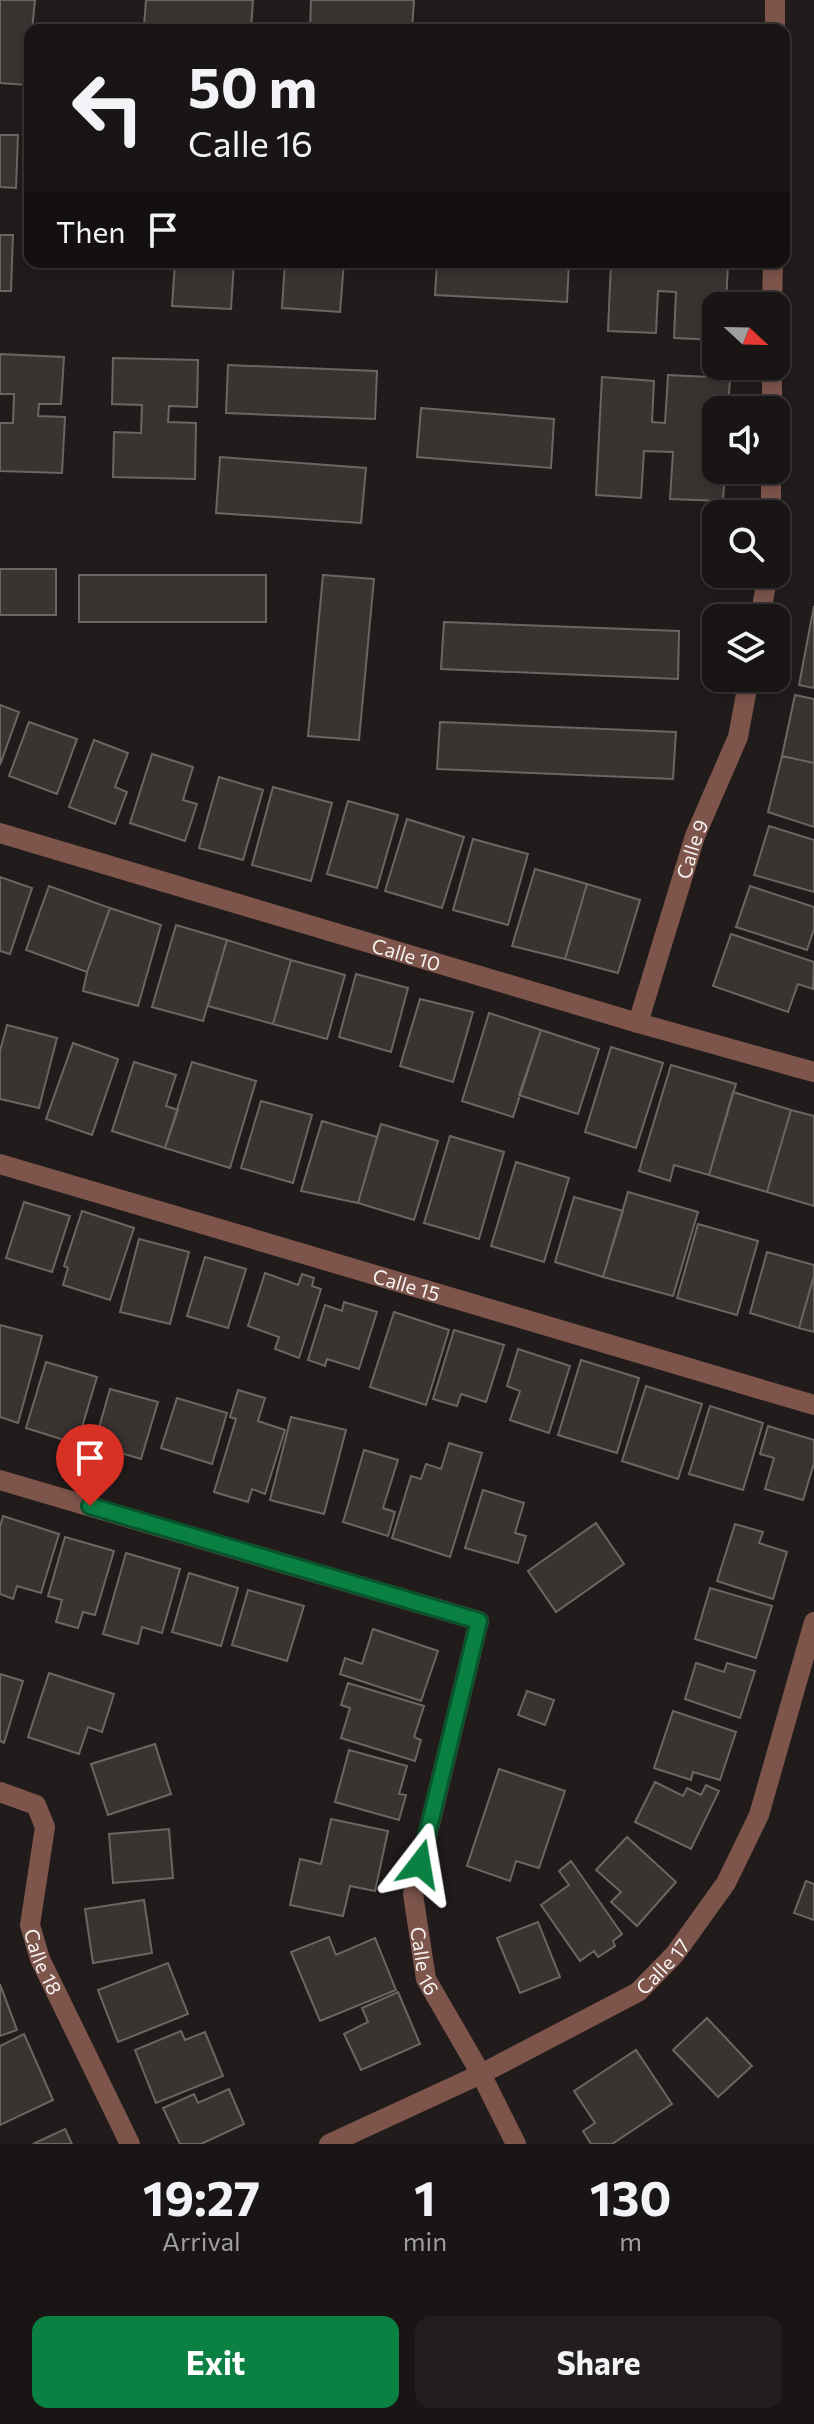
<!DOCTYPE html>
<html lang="en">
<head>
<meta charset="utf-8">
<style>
  :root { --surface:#191514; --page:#221e1d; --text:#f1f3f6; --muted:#9f9fa0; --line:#373434; --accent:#0b8043 }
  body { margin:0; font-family:Commissioner,sans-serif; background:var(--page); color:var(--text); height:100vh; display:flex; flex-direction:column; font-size:30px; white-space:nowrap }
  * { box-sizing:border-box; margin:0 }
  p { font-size:26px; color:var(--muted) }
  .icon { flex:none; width:44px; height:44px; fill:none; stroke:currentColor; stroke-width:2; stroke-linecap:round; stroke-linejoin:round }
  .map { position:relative; height:2144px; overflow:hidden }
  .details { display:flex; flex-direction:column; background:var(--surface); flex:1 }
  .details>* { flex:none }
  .hud { position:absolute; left:24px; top:24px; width:766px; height:244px; border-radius:16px; box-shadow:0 4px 12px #0003,0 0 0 2px var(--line); background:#191514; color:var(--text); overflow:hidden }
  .needle { width:52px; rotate:112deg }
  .buttons { position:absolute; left:702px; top:292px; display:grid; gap:16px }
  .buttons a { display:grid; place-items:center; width:88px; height:88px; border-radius:16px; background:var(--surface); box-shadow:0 4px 12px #0003,0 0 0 2px var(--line); font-size:40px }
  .pin { position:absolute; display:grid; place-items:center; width:68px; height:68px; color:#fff; margin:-82px -34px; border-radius:50% 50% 50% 0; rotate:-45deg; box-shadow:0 0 8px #0007 }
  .pin .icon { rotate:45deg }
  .me { position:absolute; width:88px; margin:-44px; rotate:14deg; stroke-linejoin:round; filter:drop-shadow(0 0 6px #0008) }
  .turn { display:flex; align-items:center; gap:28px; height:168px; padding:0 32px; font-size:36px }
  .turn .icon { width:104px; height:104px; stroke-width:2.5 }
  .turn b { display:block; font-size:56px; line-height:68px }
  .then { display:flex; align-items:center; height:76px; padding:0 32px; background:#0003; gap:16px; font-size:30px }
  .eta { display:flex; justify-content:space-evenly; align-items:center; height:136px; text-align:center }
  .eta b { font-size:48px; font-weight:700; line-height:56px }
  .primary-button { display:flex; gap:16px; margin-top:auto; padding:16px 32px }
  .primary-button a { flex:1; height:92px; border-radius:16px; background:var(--accent); color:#fff; font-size:32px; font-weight:700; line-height:92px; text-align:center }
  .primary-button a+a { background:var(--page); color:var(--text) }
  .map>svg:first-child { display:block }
  .building { fill:#393432; stroke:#6c6563; stroke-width:2 }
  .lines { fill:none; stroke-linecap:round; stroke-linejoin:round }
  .minor { stroke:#7d554b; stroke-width:20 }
  .route-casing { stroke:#07532c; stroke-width:20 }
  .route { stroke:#0b8043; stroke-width:14 }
  .labels { text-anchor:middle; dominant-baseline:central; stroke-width:8; stroke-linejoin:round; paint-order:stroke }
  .street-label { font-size:20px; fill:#f7f3f2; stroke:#090707 }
</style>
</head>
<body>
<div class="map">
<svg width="814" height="2144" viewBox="0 0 814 2144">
  <rect width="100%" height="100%" fill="#211c1b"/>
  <path class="building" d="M0 0H35L32 30H30L27 85 0 83Z
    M146 0H253L251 30H203L144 26Z
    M311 0H414L412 30H310Z
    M0 135H18L16 188 0 187Z
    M0 235H13L11 291H0Z
    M175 262H234L231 309 172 306Z
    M285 262H344L340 312 282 308Z
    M437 262H569L567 302 435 295Z
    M611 262H657V267L678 268V262H728L726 306H716V340L674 338 676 292 658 291 656 333 608 331Z
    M0 354 64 357 61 404H39L38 416 65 417 62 473 0 471V423H13L14 394H0Z
    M113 358 198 360 197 407 169 406 168 422 196 423 195 479 113 477 114 432 141 433 142 405 112 404Z
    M228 365 377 371 375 419 226 413Z
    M668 375 730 378 728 410H716V470H725L723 501 670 499 673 452 644 451 641 498 596 495 602 377 654 381 652 422 665 423Z
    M421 408 554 419 551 468 417 457Z
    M220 457 366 468 361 523 216 513Z
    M0 569H56V615H0Z
    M79 575H266V622H79Z
    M323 575 374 579 359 740 308 736Z
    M814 606V688L799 685Z
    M444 622 679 631 678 679 441 669Z
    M795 695 814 699V763L782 756Z
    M0 705 19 712 0 765Z
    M29 722 77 739 57 794 9 776Z
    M440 722 676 732 673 779 437 769Z
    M94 740 128 753 115 787 127 792 115 824 69 807Z
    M152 754 193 767 183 800 197 804 185 841 130 823Z
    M782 756 814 763V827L768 812Z
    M219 777 263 790 243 860 199 848Z
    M273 787 332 803 311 881 252 865Z
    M348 801 398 815 377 888 327 874Z
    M407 819 464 837 442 908 385 891Z
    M769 826 814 840V892L754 875Z
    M473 839 528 854 508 925 453 910Z
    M535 869 587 884 565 959 512 946Z
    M0 877 32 888 10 954 0 951Z
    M587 884 640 900 618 973 565 959Z
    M49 886 110 908 87 972 26 950Z
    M750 886 814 907V929L807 950 736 927Z
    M110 908 161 925 138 1006 83 991 87 972Z
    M176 925 227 940 203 1021 152 1007Z
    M731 934 814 962 813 989 798 984 788 1012 713 986Z
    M227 940 291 960 273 1024 208 1006Z
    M291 960 345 975 327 1039 273 1024Z
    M356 974 408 988 391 1052 339 1037Z
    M420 999 473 1012 453 1082 400 1066Z
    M489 1013 541 1030 513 1117 462 1101Z
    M7 1025 57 1038 39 1108 0 1099V1051Z
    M541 1030 599 1049 578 1114 519 1095Z
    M73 1043 118 1059 92 1135 46 1119Z
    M611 1047 663 1063 636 1148 585 1132Z
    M134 1062 176 1075 166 1106 178 1110 165 1148 112 1131Z
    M192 1062 256 1081 230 1168 165 1148Z
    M671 1065 736 1084 709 1175 674 1165 670 1181 639 1171Z
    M733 1092 791 1110 767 1192 709 1175Z
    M261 1101 312 1115 293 1183 241 1168Z
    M791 1110 814 1116V1206L767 1192Z
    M322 1121 377 1137 358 1203 301 1191Z
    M381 1124 438 1141 414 1220 358 1203Z
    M450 1136 504 1152 479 1239 424 1223Z
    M516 1162 569 1178 544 1262 491 1246Z
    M628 1192 698 1212 673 1296 603 1277Z
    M574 1197 623 1211 603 1277 555 1262Z
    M24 1202 70 1216 52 1272 6 1258Z
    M82 1211 134 1228 110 1300 63 1285 68 1268 64 1266Z
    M698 1224 758 1241 737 1315 677 1298Z
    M139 1239 189 1252 170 1324 120 1312Z
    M767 1252 814 1265V1276L799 1328 750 1313Z
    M205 1257 246 1269 228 1328 187 1316Z
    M265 1273 298 1285 302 1274 314 1278 312 1286 321 1289 299 1358 275 1349 279 1337 248 1326Z
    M814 1276V1332L799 1328Z
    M344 1302 377 1312 359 1369 327 1359 325 1366 308 1360 325 1305 342 1311Z
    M394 1312 449 1330 426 1405 370 1387Z
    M0 1325 42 1336 18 1423 0 1417Z
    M454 1330 504 1345 486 1402 461 1394 457 1406 433 1399Z
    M518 1349 570 1366 549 1433 510 1420 520 1391 507 1386Z
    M581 1360 639 1378 617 1453 558 1435Z
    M46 1362 97 1377 77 1444 26 1428Z
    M646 1386 702 1404 678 1479 622 1461Z
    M110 1389 158 1402 141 1459 94 1445Z
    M238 1390 265 1398 258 1421 285 1430 265 1494 252 1489 248 1502 214 1492 236 1419 230 1417Z
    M177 1398 227 1413 212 1464 161 1448Z
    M710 1406 763 1423 743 1490 689 1474Z
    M291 1417 346 1430 324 1514 270 1500Z
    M768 1426 814 1440V1463L803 1500 765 1489 774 1458 760 1454Z
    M449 1443 482 1453 450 1557 392 1538 411 1476 421 1479 426 1464 441 1469Z
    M364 1450 398 1460 383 1508 395 1512 388 1536 343 1522Z
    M483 1490 524 1503 515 1533 526 1536 518 1563 465 1548Z
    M3 1516 59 1534 41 1593 17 1586 13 1599 0 1594V1527Z
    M596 1523 624 1564 556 1612 528 1571Z
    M735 1524 763 1532 759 1543 787 1552 773 1599 717 1581Z
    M65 1537 114 1551 95 1615 83 1612 78 1628 56 1622 62 1600 48 1596Z
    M126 1553 180 1569 162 1633 142 1627 138 1644 103 1634Z
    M189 1573 238 1588 221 1646 172 1632Z
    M710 1588 772 1606 756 1658 695 1639Z
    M248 1590 304 1606 287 1661 232 1645Z
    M373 1629 438 1651 421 1701 340 1674 345 1658 362 1664Z
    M696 1663 724 1672 727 1663 755 1671 740 1718 685 1699Z
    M49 1673 114 1694 102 1732 88 1727 79 1754 28 1737Z
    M0 1674 23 1681 4 1743 0 1741Z
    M348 1683 424 1706 414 1737 421 1740 415 1761 341 1738 350 1708 341 1705Z
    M527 1691 554 1700 545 1725 518 1715Z
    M673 1711 736 1732 720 1780 693 1772 691 1780 654 1768Z
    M155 1744 171 1794 108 1815 91 1764Z
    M349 1750 407 1766 399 1794 406 1795 399 1820 335 1802Z
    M499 1769 565 1791 539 1868 516 1861 510 1881 467 1866Z
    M655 1782 683 1796 687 1788 701 1795 706 1785 719 1791 691 1849 635 1822Z
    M331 1819 388 1831 375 1891 350 1886 343 1916 290 1905 300 1859 321 1864Z
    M169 1829 173 1878 113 1883 109 1834Z
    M627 1837 676 1882 637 1926 611 1902 621 1892 596 1870Z
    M571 1861 622 1934 613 1941 615 1946 598 1957 594 1951 580 1961 541 1905 569 1885 559 1871Z
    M806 1881 814 1884V1920L794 1913Z
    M144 1900 152 1953 93 1963 85 1909Z
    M538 1922 560 1977 520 1993 497 1938Z
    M329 1937 336 1955 375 1938 396 1990 320 2021 291 1952Z
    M168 1963 188 2014 118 2042 98 1990Z
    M0 1984 17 2030 0 2036Z
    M398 1992 420 2044 361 2070 344 2034 368 2022 362 2008Z
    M707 2018 752 2066 718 2097 673 2050Z
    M181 2031 185 2040 205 2032 223 2076 156 2103 135 2050Z
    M24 2034 53 2100 0 2125V2046Z
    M636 2050 672 2104 612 2144H591L583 2131 595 2123 574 2091Z
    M229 2089 244 2124 201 2144H180L163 2108 194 2094 198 2103Z
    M65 2129 72 2144H33Z"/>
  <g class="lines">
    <g class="minor">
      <path d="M775 30V0"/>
      <path d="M772 306 773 262"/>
      <path d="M772 410V366"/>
      <path d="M771 514V470"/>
      <path d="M760 618 768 574"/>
      <path id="s1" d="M0 833 638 1023 814 1072"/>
      <path id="s2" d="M638 1023 695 836 738 737 749 678"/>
      <path id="s3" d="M0 1164 814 1405"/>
      <path id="s4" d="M0 1480 479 1621 413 1894 426 1979 481 2074 516 2144"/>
      <path id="s5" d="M0 1792 36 1805 45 1827 30 1925 40 1959 130 2144"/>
      <path id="s6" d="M329 2144 481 2074 638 1992 675 1954 726 1883 759 1815 814 1622"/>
    </g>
  </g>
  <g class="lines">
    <g class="route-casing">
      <path id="route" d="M90 1506 479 1621 420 1864"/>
    </g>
    <use href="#route" class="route"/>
  </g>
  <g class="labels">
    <g class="street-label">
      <text stroke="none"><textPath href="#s2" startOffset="182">Calle 9</textPath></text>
      <text stroke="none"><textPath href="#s1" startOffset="424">Calle 10</textPath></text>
      <text stroke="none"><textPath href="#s3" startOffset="424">Calle 15</textPath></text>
      <text stroke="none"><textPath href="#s4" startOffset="848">Calle 16</textPath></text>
      <text stroke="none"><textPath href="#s5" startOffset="200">Calle 18</textPath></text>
      <text stroke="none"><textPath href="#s6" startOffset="380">Calle 17</textPath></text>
    </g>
  </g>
</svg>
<div class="buttons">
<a><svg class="needle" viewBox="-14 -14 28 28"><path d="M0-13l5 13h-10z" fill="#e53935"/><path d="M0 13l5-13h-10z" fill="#9f9fa0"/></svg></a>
<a><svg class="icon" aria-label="sound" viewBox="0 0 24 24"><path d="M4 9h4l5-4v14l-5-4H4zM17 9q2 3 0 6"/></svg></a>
<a><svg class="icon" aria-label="search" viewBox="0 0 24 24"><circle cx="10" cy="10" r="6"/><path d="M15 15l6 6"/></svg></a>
<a><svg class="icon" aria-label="layers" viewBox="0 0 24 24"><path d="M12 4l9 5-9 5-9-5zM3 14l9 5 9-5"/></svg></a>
</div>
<div class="pin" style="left:90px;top:1506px;background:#d93025"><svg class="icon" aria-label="arrive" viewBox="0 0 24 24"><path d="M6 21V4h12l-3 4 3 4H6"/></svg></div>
<svg class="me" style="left:420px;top:1864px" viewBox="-20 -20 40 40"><path d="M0-17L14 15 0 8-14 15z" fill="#0b8043" stroke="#fff" stroke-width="4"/></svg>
<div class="hud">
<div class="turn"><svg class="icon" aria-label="left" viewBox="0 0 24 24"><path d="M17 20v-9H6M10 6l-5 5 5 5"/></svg><div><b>50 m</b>Calle 16</div></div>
<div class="then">Then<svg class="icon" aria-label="arrive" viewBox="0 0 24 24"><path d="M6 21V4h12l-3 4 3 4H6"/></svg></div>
</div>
</div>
<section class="details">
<div class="eta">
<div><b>19:27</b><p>Arrival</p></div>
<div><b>1</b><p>min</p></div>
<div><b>130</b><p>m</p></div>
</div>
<div class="primary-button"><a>Exit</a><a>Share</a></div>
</section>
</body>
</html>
